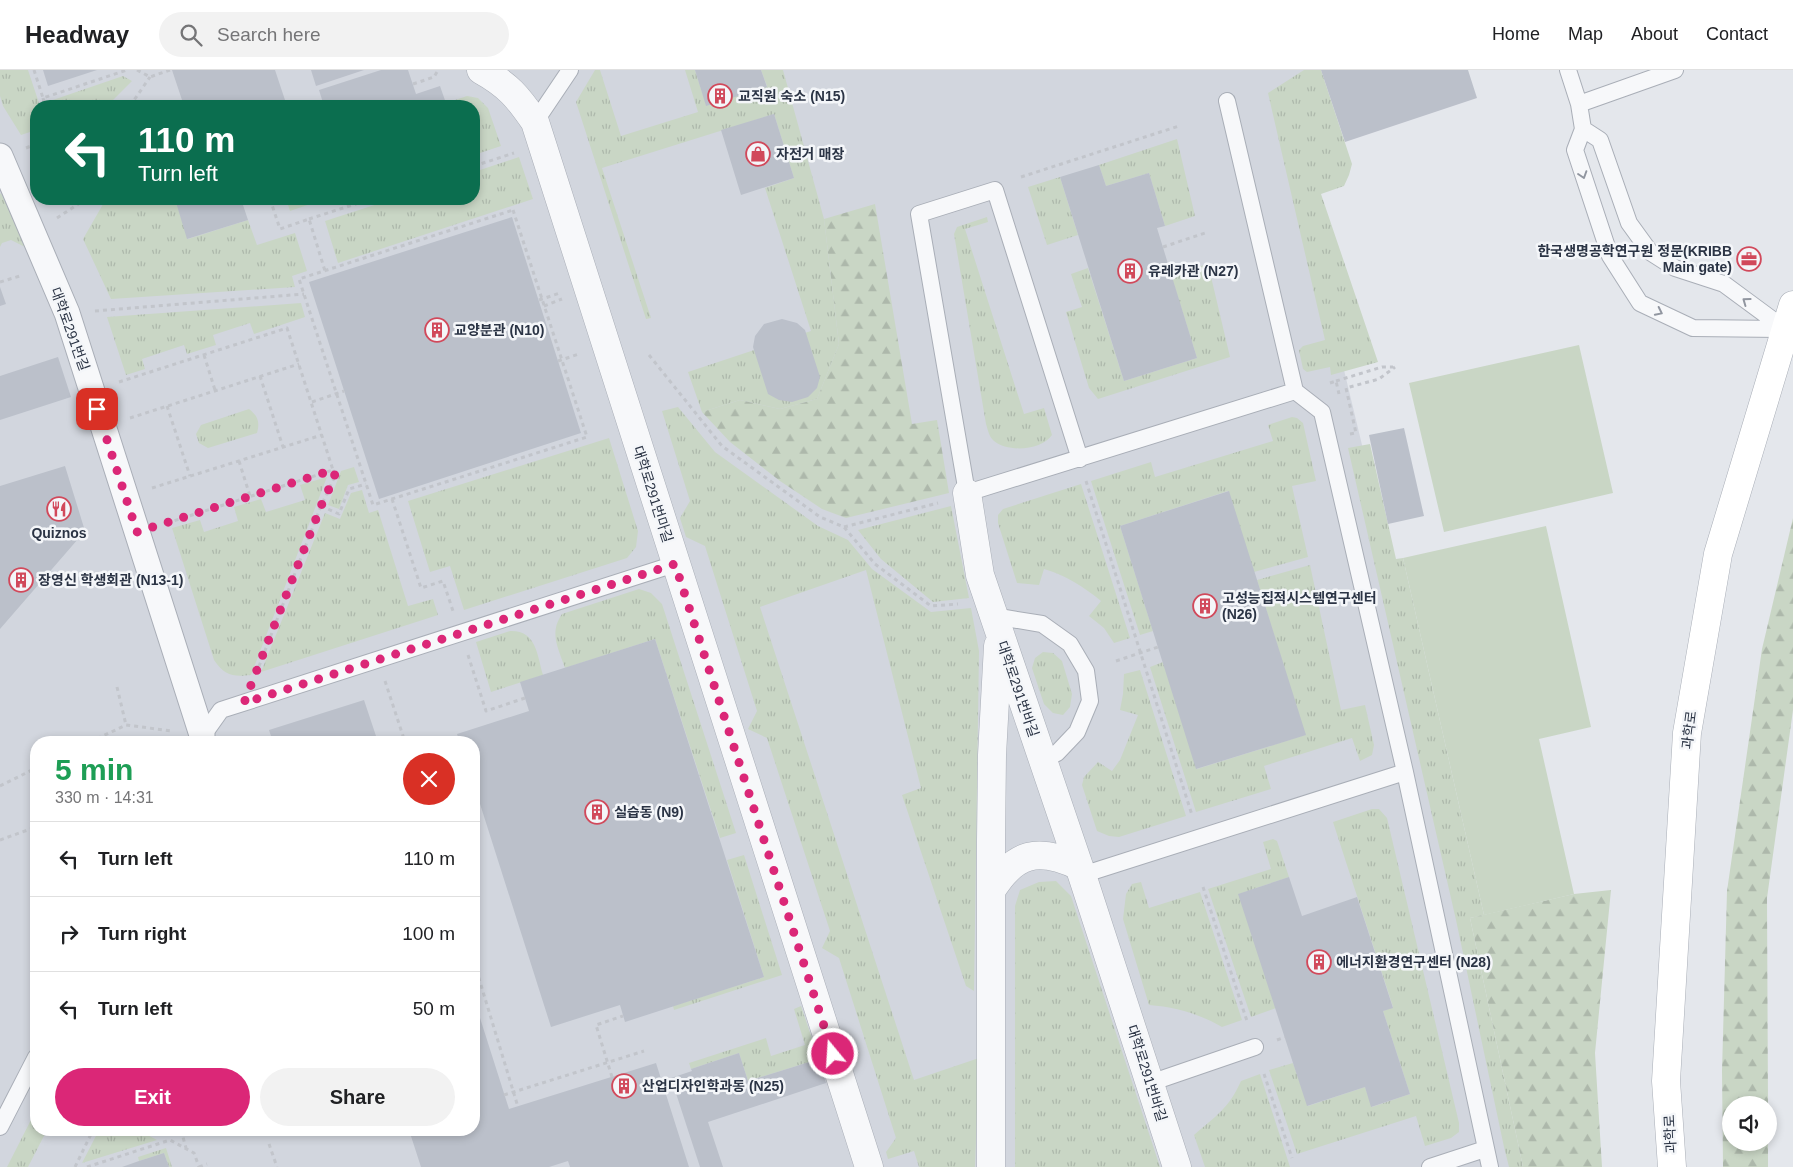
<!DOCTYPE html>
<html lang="en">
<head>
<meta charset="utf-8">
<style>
  :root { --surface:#fff; --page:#f2f2f2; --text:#202124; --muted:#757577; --line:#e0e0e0; --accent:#db2777 }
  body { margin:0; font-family:Helvetica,"Noto Sans KR",sans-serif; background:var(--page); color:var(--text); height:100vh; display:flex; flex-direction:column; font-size:19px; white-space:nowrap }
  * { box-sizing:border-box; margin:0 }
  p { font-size:16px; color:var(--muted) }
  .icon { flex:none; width:28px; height:28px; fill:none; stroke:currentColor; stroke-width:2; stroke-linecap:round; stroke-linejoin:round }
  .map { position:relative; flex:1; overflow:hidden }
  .panel { position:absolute; left:30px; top:666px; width:450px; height:400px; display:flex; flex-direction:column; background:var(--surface); border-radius:20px; box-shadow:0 2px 8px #0003 }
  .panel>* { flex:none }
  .top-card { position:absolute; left:30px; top:30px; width:450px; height:105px; border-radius:20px; box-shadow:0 2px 8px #0003; background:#0b6e4f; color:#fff; overflow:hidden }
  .buttons { position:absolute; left:1722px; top:1026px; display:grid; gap:10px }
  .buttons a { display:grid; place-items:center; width:55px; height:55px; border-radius:50%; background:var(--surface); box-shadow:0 2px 8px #0003; font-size:25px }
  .pin { position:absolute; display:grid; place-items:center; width:42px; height:42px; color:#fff; margin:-21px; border-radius:10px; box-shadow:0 2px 8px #0006 }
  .me { position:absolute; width:55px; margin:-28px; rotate:342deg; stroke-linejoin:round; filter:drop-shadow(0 0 4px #0008) }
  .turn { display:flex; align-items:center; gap:18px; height:105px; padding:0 25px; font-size:22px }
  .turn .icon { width:65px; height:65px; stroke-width:2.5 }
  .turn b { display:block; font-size:35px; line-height:42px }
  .round { display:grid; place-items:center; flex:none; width:52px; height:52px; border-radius:26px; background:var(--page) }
  .overview { display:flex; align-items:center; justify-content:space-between; height:85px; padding:0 25px }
  h1 { font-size:30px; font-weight:600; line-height:38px; color:#1e9e55 }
  .action { display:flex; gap:10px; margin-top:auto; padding:10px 25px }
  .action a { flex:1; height:58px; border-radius:30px; background:var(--accent); color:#fff; font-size:20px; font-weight:600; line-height:58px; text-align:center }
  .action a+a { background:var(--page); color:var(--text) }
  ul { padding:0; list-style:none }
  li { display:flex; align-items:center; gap:15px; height:75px; padding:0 25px; border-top:1px solid var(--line) }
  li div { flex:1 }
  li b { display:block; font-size:19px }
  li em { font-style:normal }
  header { display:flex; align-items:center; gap:30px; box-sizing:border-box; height:70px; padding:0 25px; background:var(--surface); border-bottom:1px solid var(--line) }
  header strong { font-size:24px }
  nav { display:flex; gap:28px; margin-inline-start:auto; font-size:18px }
  .search { width:350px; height:45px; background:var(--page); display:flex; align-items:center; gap:12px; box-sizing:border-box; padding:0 18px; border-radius:28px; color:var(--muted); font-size:19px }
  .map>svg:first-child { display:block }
  .built { fill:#d2d6de; fill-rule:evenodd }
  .grass { fill:url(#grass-tufts) }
  .forest { fill:url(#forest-firs) }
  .pitch { fill:#c9d6c5 }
  .building { fill:#bbc0ca }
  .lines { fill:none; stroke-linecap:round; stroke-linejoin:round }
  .service-casing { stroke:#a9aeb7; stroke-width:18 }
  .pedestrian-casing { stroke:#a9aeb7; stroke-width:27 }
  .minor-casing { stroke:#a9aeb7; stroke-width:29 }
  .secondary-casing { stroke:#a9aeb7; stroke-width:29 }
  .path { stroke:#c2c5cb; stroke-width:3; stroke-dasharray:4 4; stroke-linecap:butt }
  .service { stroke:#f7f8fa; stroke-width:16 }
  .pedestrian { stroke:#f7f8fa; stroke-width:25 }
  .minor { stroke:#f7f8fa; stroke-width:28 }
  .secondary { stroke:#fff; stroke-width:28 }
  .oneway { stroke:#9196a0 }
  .route { stroke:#db2777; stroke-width:9; stroke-dasharray:0 16.2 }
  .labels { text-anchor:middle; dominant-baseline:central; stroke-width:5; stroke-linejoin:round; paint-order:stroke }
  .poi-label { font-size:14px; font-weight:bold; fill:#2b3445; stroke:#f4f6f9; text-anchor:start }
  .street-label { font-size:14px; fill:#2b3445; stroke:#f4f6f9 }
</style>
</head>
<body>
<header>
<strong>Headway</strong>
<div class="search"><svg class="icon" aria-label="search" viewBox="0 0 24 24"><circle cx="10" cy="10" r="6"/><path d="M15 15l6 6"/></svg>Search here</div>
<nav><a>Home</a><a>Map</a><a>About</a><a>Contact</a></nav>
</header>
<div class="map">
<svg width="1793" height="1097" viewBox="0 0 1793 1097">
  <defs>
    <pattern id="grass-tufts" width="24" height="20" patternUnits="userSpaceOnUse" patternTransform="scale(1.25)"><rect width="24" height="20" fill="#c9d6c5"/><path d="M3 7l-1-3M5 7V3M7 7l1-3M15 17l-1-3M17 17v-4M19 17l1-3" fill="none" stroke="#adb8ab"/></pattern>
    <pattern id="forest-firs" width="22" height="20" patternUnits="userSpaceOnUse" patternTransform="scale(1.25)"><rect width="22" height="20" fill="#c9d6c5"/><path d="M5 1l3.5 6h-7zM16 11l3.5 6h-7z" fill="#adb8ab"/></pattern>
  </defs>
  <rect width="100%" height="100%" fill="#e4e7ec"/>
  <path class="built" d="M0 0H1308L1291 79 1362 375 1523 1097H0ZM36 36H474V129H36ZM36 672H474V1060H36Z"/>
  <path class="grass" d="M0 0H28L40 36H36V60L21 65 3 36 0 26Z
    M595 0H600L621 66 698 42 685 0H695L706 35 767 16 761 0H783L824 149 839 274 817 329 780 339 740 330 702 342 688 302 811 261 765 118 794 108 774 44 602 98 651 248 646 249 576 32Z
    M1304 0H1321L1352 94 1349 105 1344 116 1321 124 1378 292 1331 305 1330 297 1307 302 1303 299 1299 280 1303 276 1325 270 1268 23Z
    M123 6 132 11 107 36H48L47 32Z
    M467 26 478 28 488 38 501 76 474 85V36H447L446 33Z
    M1177 69 1195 146 1165 156 1149 103 1106 116 1099 95Z
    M519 87 533 129 338 193 325 151 393 129H474V102Z
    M1060 107 1078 165 1047 175 1028 117Z
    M1 123 27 178 11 170 2 173 0 177V124Z
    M106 129H175L188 169 248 150 257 175 295 163 307 201 292 206 295 217 111 229 83 169Z
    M286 129H325L290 141Z
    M987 147 988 152 965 159 1024 344 1044 338 1052 365C1042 380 1009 383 994 371 989 367 988 360 986 354L954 164 957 157Z
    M1208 194 1230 287 1098 329 1089 318 1066 242 1082 237 1071 204 1088 198 1124 311 1197 288 1171 205Z
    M301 233 305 247 254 264 250 253 213 265 216 275 187 284 184 275 142 289 145 299 126 305 107 247Z
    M678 337 715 382 818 456 848 470 872 499 931 542 971 538 979 581 974 921 966 916 902 725 921 718 866 500 760 537 914 1010 979 988 975 1097H919L914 1081 888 1089 886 1082 896 1068 839 888 822 878 830 861 767 668 748 659 757 641 705 476 686 467 680 448 690 431 662 341Z
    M249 339C258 346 260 352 257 363L208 378 199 373 196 364 201 355Z
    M1292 347 1297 348 1303 353 1316 411 1292 416 1308 487 1254 502 1228 421 1120 456 1153 561 1140 565 1091 411 1151 392 1155 407 1273 371 1268 355Z
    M609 368 638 461 636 477 627 488 464 540 450 496 430 502 408 431Z
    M1370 374 1396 489 1403 488 1484 845 1470 848 1523 1097H1509L1504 1077 1456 850 1348 378Z
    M354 397 359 412 348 415 339 439 328 435 341 401Z
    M327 407 251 605C233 607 225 606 214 590L172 458 200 450 204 462 238 451 234 437 261 429 266 442 305 430 300 415Z
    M1081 414 1130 568 1114 573 1104 558 1089 546 1101 531C1084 517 1065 505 1044 499L1039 515 1017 513 998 453V445L1003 439Z
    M362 420 369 443 378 440 408 536 433 529 438 545 261 602 325 443 340 449 351 423Z
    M951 436 969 528 933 532 881 489 858 460Z
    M1310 495 1341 640 1365 635 1374 675 1372 685 1360 691 1352 668 1264 696 1271 719 1196 742 1150 597 1163 592 1197 699 1305 665 1257 510Z
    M639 519 651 523 662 534 736 763 720 768 655 569 565 598C558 577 549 563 562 544Z
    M510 561C536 560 537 584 543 605L491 622 476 572Z
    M1043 582 1053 583 1062 591 1072 624 1070 637 1063 645 1053 643 1044 634 1032 598 1035 588Z
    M1140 600 1186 746 1119 767 1109 766 1097 761 1082 715 1084 707 1098 692 1112 701 1120 690 1138 645 1120 640 1123 624 1124 604Z
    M1372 739H1379L1387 748 1459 1053V1062L1451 1068 1425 1076 1416 1046 1297 1084 1269 1000 1293 993 1308 1036 1365 1017 1372 1037 1410 1024 1383 941 1393 937 1333 752Z
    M1273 769 1277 771 1289 807 1239 824 1276 938 1251 947 1208 819 1271 799 1263 772Z
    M744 785 782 905 674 940 673 936 764 907 727 790Z
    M1056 811 1071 826 1160 1097H1015V836L1020 820 1039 812Z
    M1141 812 1149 838 1200 822 1242 950 1222 957C1200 944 1175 937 1149 935L1123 849 1126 824 1132 814Z
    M801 936 819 989 748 1011 739 983 691 999 689 993 766 968 771 986 805 975 794 939Z
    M1260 1004 1290 1097H1205L1194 1065C1216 1046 1229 1038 1241 1011Z
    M36 1040V1060H47L28 1097H7Z
    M99 1060H138L157 1070 82 1093Z
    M166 1078 172 1097H169L164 1083 139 1091 138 1087Z"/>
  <path class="forest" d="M875 134 912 354 937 350 949 423 846 448 822 439 780 411 730 372 702 342 740 330 780 339 817 329 839 274 824 149Z
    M1793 448V640L1767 828 1768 1035H1731V1072L1768 1073V1097H1723L1722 1001 1727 821 1762 579Z
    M1611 820 1595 983 1602 1097H1523L1470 848 1574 824Z"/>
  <path class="pitch" d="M1579 275 1613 423 1444 462 1409 313Z
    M1546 456 1591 657 1539 669 1574 824 1484 845 1403 488Z"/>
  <path class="building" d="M43 0H97L48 16Z
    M172 0H275L287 36H184Z
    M311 0H364L316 16Z
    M381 0H408L416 24 440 16 447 36H324L319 20Z
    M695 0H761L767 17 706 36Z
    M1321 0H1468L1477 28 1345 72Z
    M774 44 794 108 741 125 721 60Z
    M1099 95 1106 116 1149 103 1165 156 1157 158 1197 288 1124 311 1060 107Z
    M175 129H241L248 150 187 169Z
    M512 147 581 363 379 429 309 212Z
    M0 217 6 234 0 236Z
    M782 249 797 253 805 260 820 307 817 318 808 327 792 332 779 330 768 324 753 277 755 266 764 254Z
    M58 287 71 327 0 350V306Z
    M1404 358 1424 446 1388 454 1369 365Z
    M65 396 85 461 0 559V416Z
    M1229 421 1306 665 1196 699 1120 456Z
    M655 569 764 907 625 952 620 935 551 957 474 715V672H460L457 664 529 641 520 612Z
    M364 630 378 672H273L269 660Z
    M1289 807 1302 846 1357 827 1393 938 1383 941 1410 1024 1371 1037 1365 1017 1307 1036 1238 824Z
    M474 929 509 1039 656 993 689 1097H570L568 1091 549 1097H421L409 1060H474Z
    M739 983 748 1011 819 989 826 1013 708 1052 723 1097H700L671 1008 692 1001 691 999Z
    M164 1083 169 1097H122L139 1091Z"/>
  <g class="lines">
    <g class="service-casing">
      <path id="service" d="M1568 0 1579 34 1583 59 1575 80 1610 186 1640 233 1693 258 1785 259
        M1227 31 1295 321 1322 342 1405 702 1490 1097
        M1579 34 1675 0
        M535 52 570 0
        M1583 59 1600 70 1629 153 1650 182 1675 198 1724 214 1785 259
        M1080 389 995 120 919 144 967 423 1295 321
        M993 546 1042 554 1070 574 1086 601 1090 631 1077 662 1057 683 1042 690
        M199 671 221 640 675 494
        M1082 805 1405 702
        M1150 1013 1255 977
        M0 1057 36 987
        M1430 1097 1485 1079"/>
    </g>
    <g class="pedestrian-casing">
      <path id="pedestrian" d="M0 86 67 243 202 665"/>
    </g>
    <g class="minor-casing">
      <path id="minor" d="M481 0C508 15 518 27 535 52L869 1097
        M967 423 980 505 1082 805 1177 1097
        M991 821C1015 782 1038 777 1079 796
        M991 1097V771L992 685 998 576"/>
    </g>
    <g class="secondary-casing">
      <path id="secondary" d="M1672 1097 1666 1011 1687 663 1718 484 1793 235"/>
    </g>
    <path class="path" d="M34 0 43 28 127 0
      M137 0 150 7 170 0
      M413 14 434 7 438 0
      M43 28 45 36
      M130 36 150 7
      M26 78 36 74
      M474 96 514 83
      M1021 107 1179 56
      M270 129 280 159 309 149 325 201
      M513 140 587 367 373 435 299 209Z
      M57 148 86 129
      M309 149 371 129
      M1163 177 1205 163
      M0 212 20 206
      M539 230 560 223
      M544 236 562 229
      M95 241 304 224
      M204 285 215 320
      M649 285 722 376 820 447 844 457 875 494 931 536 958 534
      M558 291 579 284
      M260 306 283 377
      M1336 311 1382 297H1393
      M119 312 287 258 333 400 164 454
      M1330 313 1336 311 1339 324
      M312 332 344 321
      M167 336 190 406
      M130 348 299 294
      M1350 364 1356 363 1346 318 1379 309 1395 297
      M239 391 250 426
      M1086 411 1192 745
      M152 418 322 365
      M392 429 421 518 443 511 453 541
      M321 436 339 444 349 419 366 414
      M844 457 938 433
      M468 585 486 641 525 628
      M1116 591 1158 577
      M256 604 321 436 335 406 333 400
      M385 611 405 672
      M117 617 126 655
      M90 672 126 655 172 661
      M0 716 36 698
      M0 770 36 757
      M1203 817 1247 951
      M474 892 518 1037
      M1277 970 1285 967
      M1264 1004 1292 1088
      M612 1007 596 955 623 946
      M504 1025 644 981
      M181 1060 186 1078
      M269 1074 277 1097
      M75 1097 93 1060
      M87 1097 170 1070 194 1083 199 1097
      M199 1097 207 1094"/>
    <use href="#service" class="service"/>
    <use href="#pedestrian" class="pedestrian"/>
    <use href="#minor" class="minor"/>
    <use href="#secondary" class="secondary"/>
  </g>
  <defs><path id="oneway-chevron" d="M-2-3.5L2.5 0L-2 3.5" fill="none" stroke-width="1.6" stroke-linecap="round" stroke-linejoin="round" transform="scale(1.25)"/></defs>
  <g class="oneway">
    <use href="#oneway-chevron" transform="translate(1583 105) rotate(72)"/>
    <use href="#oneway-chevron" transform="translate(1746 231) rotate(-144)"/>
    <use href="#oneway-chevron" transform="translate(1659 242) rotate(26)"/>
  </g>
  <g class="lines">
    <path class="route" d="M97 339 137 462 333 400 335 406 321 436 244 633 675 494 833 984"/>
  </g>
  <defs>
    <g id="building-ring" transform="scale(1.25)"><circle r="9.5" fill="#f4f6f9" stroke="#d1495b" stroke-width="1.5"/><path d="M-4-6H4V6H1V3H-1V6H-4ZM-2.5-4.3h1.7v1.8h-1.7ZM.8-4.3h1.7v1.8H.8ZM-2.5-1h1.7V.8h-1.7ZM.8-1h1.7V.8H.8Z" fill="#d1495b"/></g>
    <g id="shop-ring" transform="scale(1.25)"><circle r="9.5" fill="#f4f6f9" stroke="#d1495b" stroke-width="1.5"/><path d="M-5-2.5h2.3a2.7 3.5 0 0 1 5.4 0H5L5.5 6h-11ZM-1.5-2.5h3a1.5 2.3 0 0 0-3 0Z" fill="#d1495b"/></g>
    <g id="office-ring" transform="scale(1.25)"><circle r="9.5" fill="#f4f6f9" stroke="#d1495b" stroke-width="1.5"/><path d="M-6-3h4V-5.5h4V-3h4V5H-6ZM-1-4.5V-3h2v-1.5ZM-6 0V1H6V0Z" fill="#d1495b"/></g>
    <g id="restaurant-ring" transform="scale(1.25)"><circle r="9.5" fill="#f4f6f9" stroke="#d1495b" stroke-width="1.5"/><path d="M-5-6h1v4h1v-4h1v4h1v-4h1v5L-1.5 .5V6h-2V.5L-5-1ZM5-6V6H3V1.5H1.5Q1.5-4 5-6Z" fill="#d1495b"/></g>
  </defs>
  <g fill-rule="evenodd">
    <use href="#building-ring" x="720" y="26"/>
    <use href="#shop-ring" x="758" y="84"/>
    <use href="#office-ring" x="1749" y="189"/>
    <use href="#building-ring" x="1130" y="201"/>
    <use href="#building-ring" x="437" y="260"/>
    <use href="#restaurant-ring" x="59" y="439"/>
    <use href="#building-ring" x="21" y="510"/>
    <use href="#building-ring" x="1205" y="536"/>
    <use href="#building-ring" x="597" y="742"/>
    <use href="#building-ring" x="1319" y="892"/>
    <use href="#building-ring" x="624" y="1016"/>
  </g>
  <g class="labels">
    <g class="poi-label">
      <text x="738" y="26">교직원 숙소 (N15)</text>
      <text x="776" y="84">자전거 매장</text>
      <text x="1732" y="181" text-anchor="end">한국생명공학연구원 정문(KRIBB<tspan x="1732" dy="16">Main gate)</tspan></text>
      <text x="1148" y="201">유레카관 (N27)</text>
      <text x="454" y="260">교양분관 (N10)</text>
      <text x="59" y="463" text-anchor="middle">Quiznos</text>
      <text x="38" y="510">장영신 학생회관 (N13-1)</text>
      <text x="1222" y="528">고성능집적시스템연구센터<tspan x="1222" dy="16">(N26)</tspan></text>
      <text x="614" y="742">실습동 (N9)</text>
      <text x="1336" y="892">에너지환경연구센터 (N28)</text>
      <text x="642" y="1016">산업디자인학과동 (N25)</text>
    </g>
    <g class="street-label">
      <text transform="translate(70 259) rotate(70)">대학로291번길</text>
      <text transform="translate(653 424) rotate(72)">대학로291번마길</text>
      <text transform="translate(1018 619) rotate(71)">대학로291번바길</text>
      <text transform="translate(1689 660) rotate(-83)">과학로</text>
      <text transform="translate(1147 1003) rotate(72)">대학로291번바길</text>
      <text transform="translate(1670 1064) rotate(-93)">과학로</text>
    </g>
  </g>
</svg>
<div class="buttons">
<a><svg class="icon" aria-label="sound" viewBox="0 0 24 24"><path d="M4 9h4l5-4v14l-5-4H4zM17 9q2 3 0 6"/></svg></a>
</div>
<div class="pin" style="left:97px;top:339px;background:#d93025"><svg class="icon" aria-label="arrive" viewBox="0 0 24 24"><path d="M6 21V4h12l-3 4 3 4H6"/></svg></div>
<svg class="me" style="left:833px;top:984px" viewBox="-20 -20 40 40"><circle r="17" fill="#db2777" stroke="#fff" stroke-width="3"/><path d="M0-11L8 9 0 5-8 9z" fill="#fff"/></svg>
<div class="top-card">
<div class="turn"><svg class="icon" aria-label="left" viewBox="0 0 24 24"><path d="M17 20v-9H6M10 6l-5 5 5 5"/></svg><div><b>110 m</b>Turn left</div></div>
</div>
<section class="panel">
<div class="overview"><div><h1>5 min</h1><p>330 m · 14:31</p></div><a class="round" style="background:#d93025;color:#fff"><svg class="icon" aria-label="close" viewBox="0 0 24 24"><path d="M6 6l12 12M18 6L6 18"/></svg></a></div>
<ul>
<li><svg class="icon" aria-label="left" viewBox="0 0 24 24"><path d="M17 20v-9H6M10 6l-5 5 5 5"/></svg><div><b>Turn left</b></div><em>110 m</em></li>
<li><svg class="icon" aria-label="right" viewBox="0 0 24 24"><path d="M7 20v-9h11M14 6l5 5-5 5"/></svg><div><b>Turn right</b></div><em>100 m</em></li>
<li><svg class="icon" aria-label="left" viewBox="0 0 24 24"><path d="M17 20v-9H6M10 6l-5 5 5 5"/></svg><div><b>Turn left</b></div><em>50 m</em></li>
</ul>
<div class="action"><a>Exit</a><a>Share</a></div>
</section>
</div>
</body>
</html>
